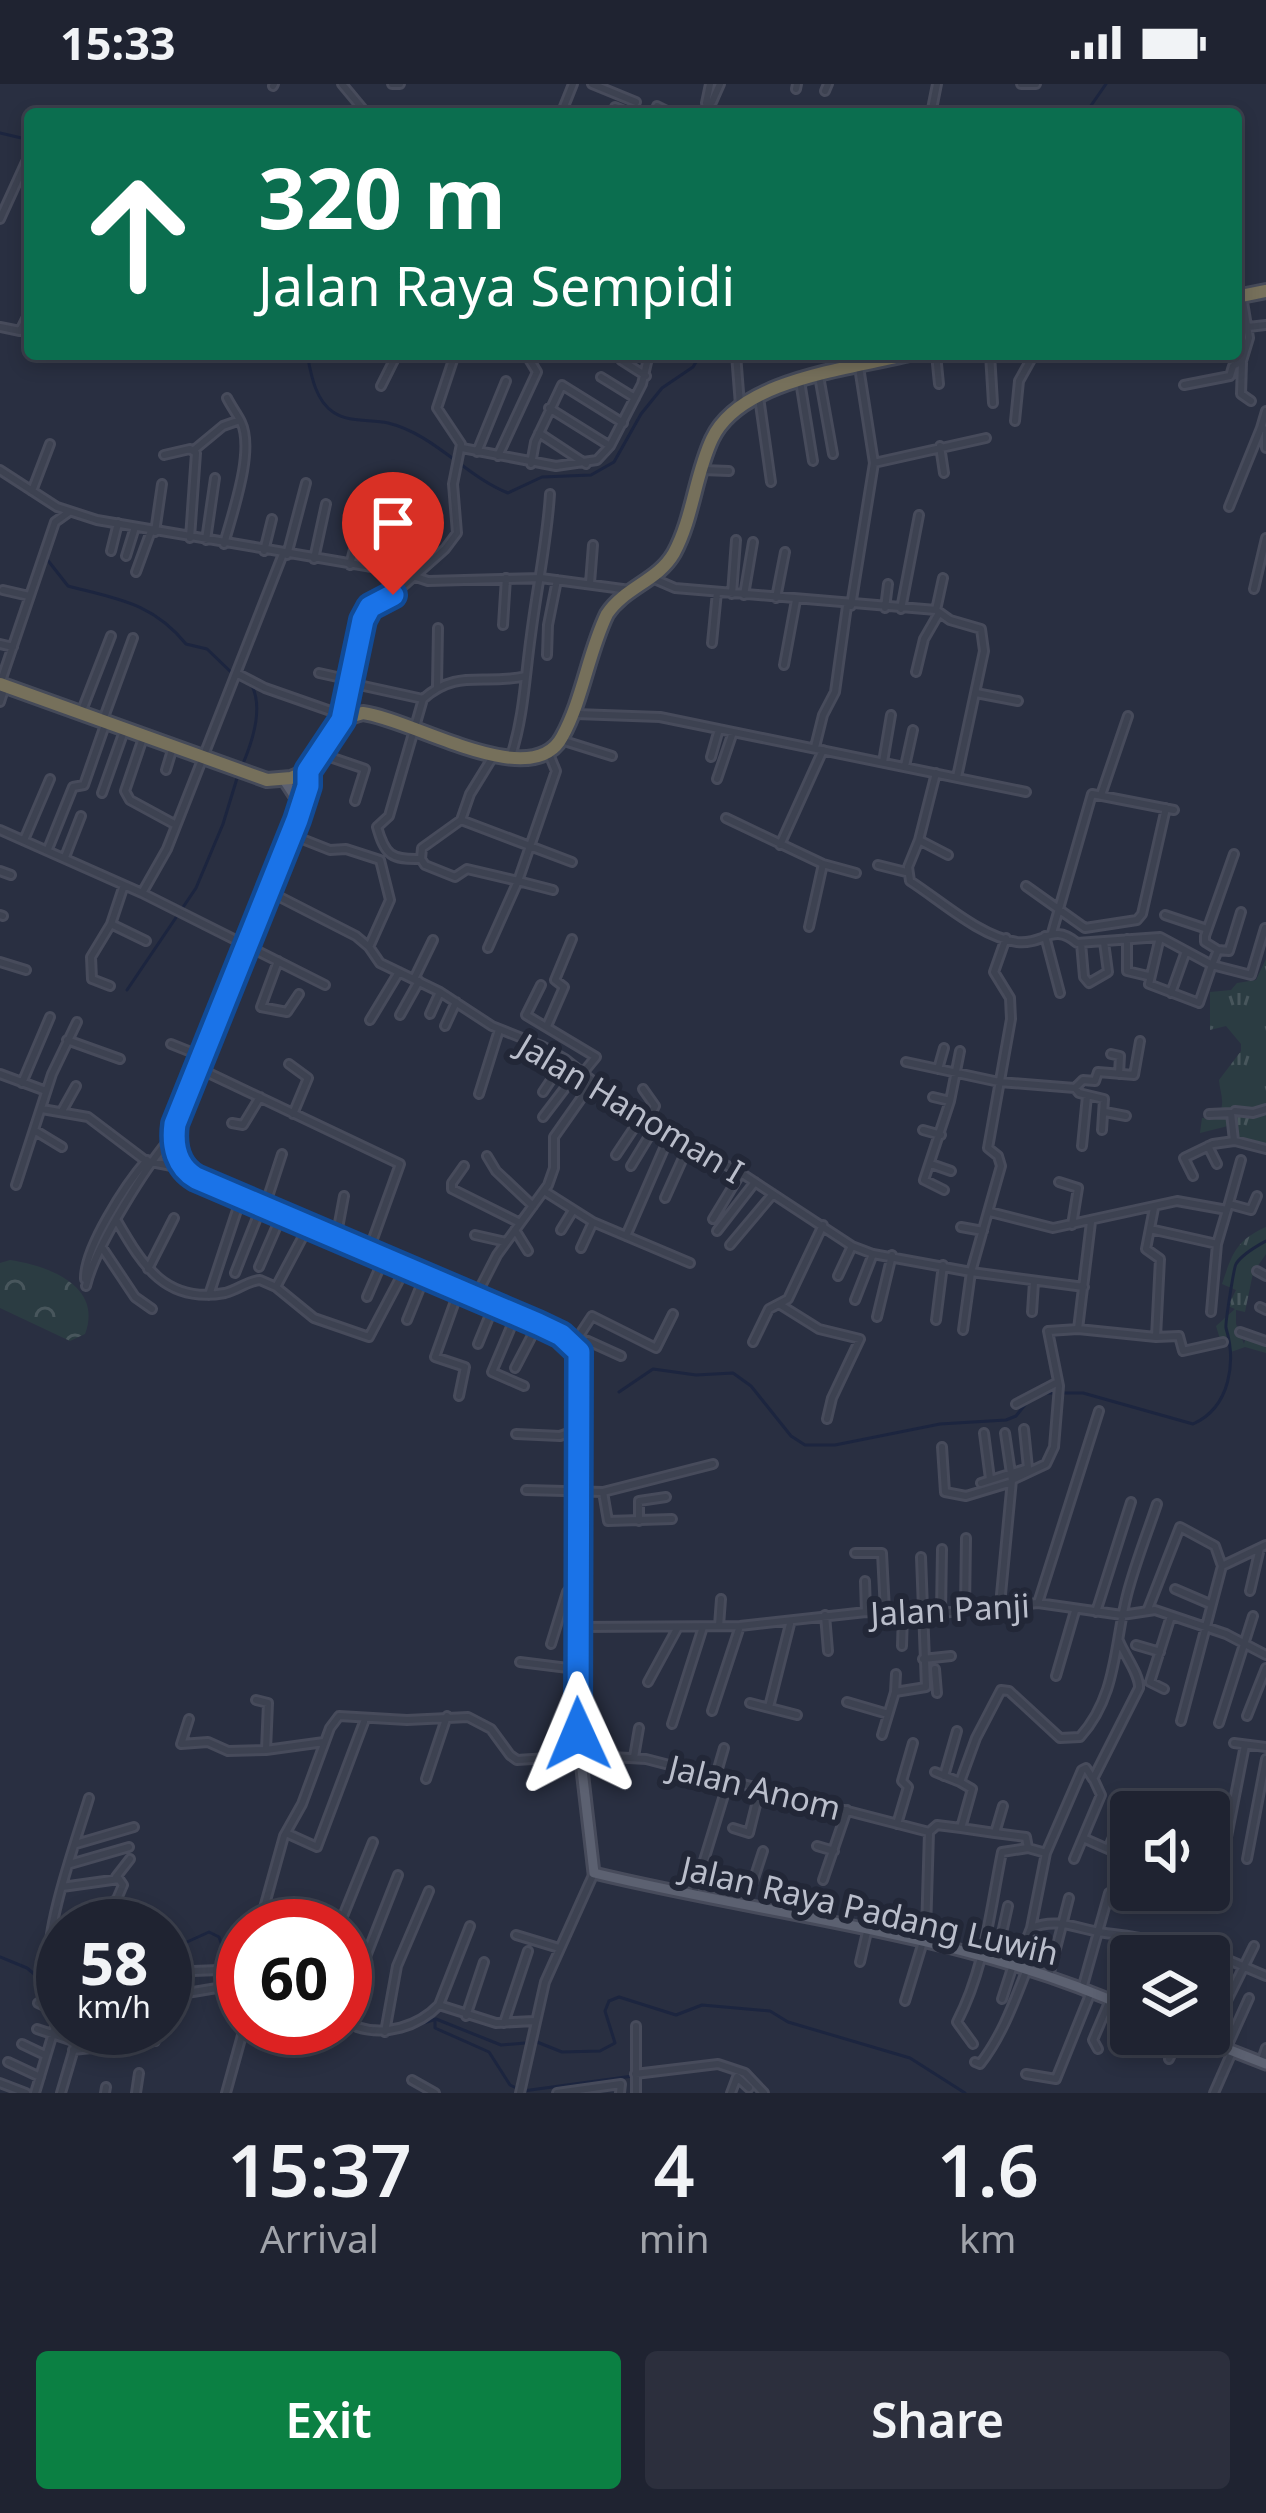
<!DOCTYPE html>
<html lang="en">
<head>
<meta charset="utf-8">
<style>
  :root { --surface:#1f2331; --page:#2c2f3d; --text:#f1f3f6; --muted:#a1a4ab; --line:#3c404d; --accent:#0b8043 }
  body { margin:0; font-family:"Noto Sans",sans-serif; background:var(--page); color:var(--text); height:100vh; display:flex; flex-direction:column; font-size:45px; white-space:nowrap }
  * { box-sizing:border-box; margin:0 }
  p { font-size:39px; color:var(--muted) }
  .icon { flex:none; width:66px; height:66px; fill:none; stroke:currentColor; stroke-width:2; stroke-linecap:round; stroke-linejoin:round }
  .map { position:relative; height:2009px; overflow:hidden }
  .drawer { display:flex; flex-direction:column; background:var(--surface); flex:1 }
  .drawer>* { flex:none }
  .top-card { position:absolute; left:24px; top:24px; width:1218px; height:252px; border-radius:12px; box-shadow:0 6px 18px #0003,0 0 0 3px var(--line); background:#0b6e4f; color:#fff; overflow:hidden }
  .controls { position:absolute; left:1110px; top:1707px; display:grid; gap:24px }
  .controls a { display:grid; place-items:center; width:120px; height:120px; border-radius:12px; background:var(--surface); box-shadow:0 6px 18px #0003,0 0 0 3px var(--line); font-size:60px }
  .speed { position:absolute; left:36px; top:1815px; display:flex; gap:24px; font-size:60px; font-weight:700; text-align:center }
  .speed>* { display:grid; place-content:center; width:156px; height:156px; border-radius:50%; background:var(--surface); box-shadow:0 6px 18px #0003,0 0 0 3px var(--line); line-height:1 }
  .speed small { font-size:30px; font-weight:400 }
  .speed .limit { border:18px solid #d22; background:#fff; color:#111 }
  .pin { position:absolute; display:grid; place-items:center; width:102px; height:102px; color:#fff; margin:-123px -51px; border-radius:50% 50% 50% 0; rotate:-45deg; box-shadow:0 0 12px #0007 }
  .pin .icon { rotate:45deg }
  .me { position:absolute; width:132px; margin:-66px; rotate:359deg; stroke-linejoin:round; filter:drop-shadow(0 0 9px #0008) }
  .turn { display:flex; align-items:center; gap:42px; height:252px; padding:0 36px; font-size:54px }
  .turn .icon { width:156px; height:156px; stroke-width:2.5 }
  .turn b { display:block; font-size:84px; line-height:102px }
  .eta { display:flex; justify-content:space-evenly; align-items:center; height:204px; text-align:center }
  .eta b { font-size:72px; font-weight:600; line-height:84px }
  .button { display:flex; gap:24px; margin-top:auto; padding:24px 36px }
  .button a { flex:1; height:138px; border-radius:12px; background:var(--accent); color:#fff; font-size:48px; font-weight:600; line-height:138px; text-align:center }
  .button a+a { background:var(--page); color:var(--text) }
  .status { display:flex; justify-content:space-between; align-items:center; height:84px; padding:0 60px; background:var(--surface); direction:ltr }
  .status svg { height:33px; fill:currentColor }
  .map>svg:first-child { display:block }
  .grass { fill:url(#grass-tufts) }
  .park { fill:url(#park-crowns) }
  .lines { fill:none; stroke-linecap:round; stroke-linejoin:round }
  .stream { stroke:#1c253f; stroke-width:3 }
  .minor-casing { stroke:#474b5b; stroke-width:12 }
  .major-casing { stroke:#474b5b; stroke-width:15 }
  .highway-casing { stroke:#454a59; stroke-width:18 }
  .minor { stroke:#3d4251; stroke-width:6 }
  .major { stroke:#5c6171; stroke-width:9 }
  .highway { stroke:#76705b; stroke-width:12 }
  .route-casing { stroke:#114b97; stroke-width:30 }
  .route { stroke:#1a73e8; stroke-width:21 }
  .labels { text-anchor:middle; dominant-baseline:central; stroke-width:12; stroke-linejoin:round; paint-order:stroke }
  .street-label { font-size:33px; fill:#babecb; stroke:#222737 }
</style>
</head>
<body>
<div class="status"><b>15:33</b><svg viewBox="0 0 49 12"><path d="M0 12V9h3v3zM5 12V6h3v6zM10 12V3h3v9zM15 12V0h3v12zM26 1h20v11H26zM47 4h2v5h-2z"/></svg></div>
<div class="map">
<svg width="1266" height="2009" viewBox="0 0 1266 2009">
  <defs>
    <pattern id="grass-tufts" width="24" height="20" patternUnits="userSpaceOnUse" patternTransform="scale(3)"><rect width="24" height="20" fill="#2b3c42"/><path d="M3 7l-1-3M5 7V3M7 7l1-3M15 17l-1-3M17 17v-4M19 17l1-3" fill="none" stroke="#48565c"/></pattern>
    <pattern id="park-crowns" width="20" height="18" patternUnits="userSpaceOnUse" patternTransform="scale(3)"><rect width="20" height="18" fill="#2b3c42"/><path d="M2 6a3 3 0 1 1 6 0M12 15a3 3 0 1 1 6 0" fill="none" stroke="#48565c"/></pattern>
  </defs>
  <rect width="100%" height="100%" fill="#292f41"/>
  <path class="grass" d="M1266 875V1067L1233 1057 1232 1041 1200 1049 1202 1034 1214 1035C1228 1023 1220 1010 1219 996L1241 967V960L1226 942 1210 946V908L1231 906 1237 899 1256 896Z
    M1266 1143V1170L1253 1189 1245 1228 1236 1226V1240L1244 1260 1247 1249 1266 1255V1269L1245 1263 1231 1268 1228 1256 1221 1258 1216 1242 1235 1225 1228 1222 1236 1206 1222 1200C1232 1170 1236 1156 1266 1143Z"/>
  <path class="park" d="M10 1176C49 1182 103 1202 85 1250L70 1257 0 1224V1179Z"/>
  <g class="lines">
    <path class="stream" d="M1080 30 1090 23 1106 0
      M0 49 30 56
      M307 270C311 290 315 316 333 328 349 339 370 335 388 339 434 350 465 392 508 409L542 393 591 391 614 378 641 330 662 304 693 283 701 270
      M46 474 68 502C118 515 153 519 186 560L207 565 232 589
      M242 682C252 659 264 623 251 600
      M127 906 196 804 223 740 238 691
      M619 1308 653 1285 696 1291 733 1289 751 1302 791 1352 805 1361H835L940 1340 1006 1336 1016 1332 1028 1317
      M1042 1309H1083L1193 1340C1231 1323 1236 1277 1226 1244 1225 1240 1234 1183 1236 1180 1242 1170 1257 1162 1266 1157
      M165 1868 209 1848 219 1853 228 1878 243 1888
      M0 1873 27 1884 63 1914
      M435 1937V1944L489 1968 510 2001 523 2007 633 1992
      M368 1949 387 1951 436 1935 501 1961 537 1958 562 1968 600 1967 615 1959 605 1927 609 1917 619 1913 676 1931 702 1921 770 1927 788 1938 910 1974 965 2009
      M745 1994 759 2008"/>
    <g class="minor-casing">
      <path id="minor" d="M342 0 367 30
        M392 0H400
        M592 0 636 18
        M710 0 706 19 712 18
        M1021 0H1036
        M273 2 274 0
        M796 5 797 0
        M825 7 828 0
        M712 18 720 0
        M615 23 632 30
        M932 25 937 0
        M561 30 573 0
        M654 30 657 22 673 30
        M0 135 26 78
        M0 243 20 247 28 231
        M1248 243 1266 241
        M736 270 740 321
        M936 270 939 300
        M990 270 993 319
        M621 276 646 292
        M1242 279 1241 310 1251 317
        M819 292 833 370
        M601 293 635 314
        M800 297 813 377
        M1184 301 1230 292 1233 282 1242 277 1249 254 1242 212
        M381 302 397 270
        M759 313 771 398
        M549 324 610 362
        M1015 337 1019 297 1034 270
        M1261 344 1266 327
        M539 349 586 380
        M1266 350V364
        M940 362 944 389
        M462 364 556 382 597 376 610 362 642 300 649 270
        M194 366 223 342 240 336
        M477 368 506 297
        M164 371 190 365 196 369 190 454
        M498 372 537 288 526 270
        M874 379 986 354
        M531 380 535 358 562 301 623 339
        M0 386 57 423 97 436 401 488 428 497 541 494 630 506
        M703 386 729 387
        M32 407 50 360
        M1229 423 1261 344 1266 346
        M155 448 162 400
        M206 456 215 394
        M224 460C232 430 255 367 241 338 237 330 231 322 227 314
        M111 467 118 439
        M264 467 272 435
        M287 471 306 399
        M126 472 135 443
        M314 475 326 420
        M350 481 364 427
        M136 488 151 447
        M652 494 675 504 936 526 950 536 981 545 984 567 957 693
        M590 499 593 461
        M1254 505 1266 454
        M3 506 29 512
        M732 510 736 456
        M744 511 753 458
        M776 514 785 468
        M851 522 874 379 859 283
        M885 524 888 500
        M901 525 919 431
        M936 526 943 494
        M503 541 506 494
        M712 559 717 508
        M0 560 13 563
        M547 571 548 541 557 496
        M784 581 796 516
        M916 588 924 555 939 529
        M319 589 351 596
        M238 590 265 604 342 631
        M350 599 423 615
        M0 600 55 438 69 428
        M437 602 438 544
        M976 609 1018 617
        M423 615 389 732 377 743C385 771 391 776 421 775L425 781 455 793 467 785 518 797 556 687 549 670
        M423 615C457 584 484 602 526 592
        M0 618 5 602
        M81 629 111 552
        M576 630 660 633 1026 708
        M342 634 366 529 393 511 445 465 457 449 453 400 461 360 437 324 455 270
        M103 636 133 554
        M144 651 125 707 130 716 176 741
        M561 656 612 672
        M815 663 823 631 835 608 847 522
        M321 670 365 685 355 717
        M511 672C524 632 525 593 531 551 537 503 547 458 550 410
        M711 673 719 645
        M883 678 891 631
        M905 682 913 646
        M166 686 173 663
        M936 689 919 756 908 783 910 797C940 816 980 853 1017 858 1045 861 1052 838 1077 859L1160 853 1212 881 1199 919 1149 900 1160 853
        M717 695 733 648
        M102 709 124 647
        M1101 711 1128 632
        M726 734 823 780 856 789
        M461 736 572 778
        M0 746 142 809 325 901
        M292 751 330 766 346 765 380 776 390 816 369 863
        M24 756 50 695
        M919 756 948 771
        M780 761 823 666
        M48 765 73 703 84 701 105 641
        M1234 770 1205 852V858L1218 866 1212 881 1251 891 1265 844
        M65 773 81 732
        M421 775 422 764 461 736 470 710 494 671
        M878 781 906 788
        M0 787 11 791
        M1026 802 1085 844 1137 836 1142 830 1166 724
        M270 808 356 852 369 863 380 879 440 908 492 942 542 962 565 975 646 1039 741 1089 852 1162 873 1170 971 1188 1084 1203
        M142 809 167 765 283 470
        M0 831 3 832
        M1165 831 1207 845
        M111 840 146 857
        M809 843 823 780
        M1052 849 1092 710 1174 726
        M1045 852 1060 909
        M1127 855V887L1148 892
        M1081 859 1084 893 1089 899 1108 888 1104 858
        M488 864 518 797 553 806
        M1218 866 1229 867 1241 828
        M278 877 261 923 287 928 299 910
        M0 878 26 886
        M414 895 433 856
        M541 901 526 931 596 973 582 990
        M110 902 92 895 91 873 111 840 124 801
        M1171 909 1186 867
        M430 930 440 908
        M400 931 419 897
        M370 936 399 888
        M445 942 456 918
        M547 942 564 903 555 896 572 855
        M67 956 120 975
        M171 960 201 972
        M1111 970 1120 972 1119 990
        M906 978 999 998 1075 1004 1079 1009 1104 1015 1102 1046
        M289 980 308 994 293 1030
        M200 985 400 1080 369 1166
        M938 985 944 964
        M0 990 46 1007
        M22 999 50 933
        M1075 1004 1083 996 1095 997 1098 988 1134 991 1140 957
        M643 1005 655 1022 646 1039
        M543 1008 565 975
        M479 1010 499 946
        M933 1013 950 1017
        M42 1025 88 1033 146 1077 182 1084
        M62 1027 76 1002
        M1235 1027 1253 1029 1266 1025
        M1105 1028 1126 1032
        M543 1033 578 987
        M232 1039 243 1041 260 1013
        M34 1046 62 1063
        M923 1046 941 1051
        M1235 1057 1266 1065
        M1082 1062 1087 1012
        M1208 1062 1217 1080
        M616 1071 640 1035
        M487 1072 496 1087 533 1122
        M931 1080 951 1087
        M464 1082 452 1099V1105L520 1139
        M631 1082 654 1044
        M1193 1092 1184 1074 1213 1060 1234 1057 1231 1029 1209 1030
        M1059 1098 1078 1104 1072 1141
        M16 1101 52 990 77 938
        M944 1106 924 1096 950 1017 960 967
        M544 1107 593 1138 690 1179
        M665 1114 688 1063
        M1229 1120 1251 1126 1257 1112
        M265 1122 282 1070
        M1154 1124 1146 1165 1160 1175 1156 1253 1179 1252 1183 1267 1223 1258
        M1227 1126 1241 1076
        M990 1128 1053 1144 1177 1117 1227 1126 1217 1160 1211 1228
        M713 1135 741 1089
        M117 1137C143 1182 166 1220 225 1209 238 1206 247 1197 260 1196L276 1203 314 1234 369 1253 405 1185
        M961 1143 983 1147
        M1150 1145 1217 1160
        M515 1146 528 1167
        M561 1146 572 1128
        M717 1147 755 1098
        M475 1151 506 1158
        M626 1152 669 1053
        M336 1155 344 1112
        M730 1161 773 1110
        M581 1164 593 1138
        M103 1165 135 1213 152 1225
        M259 1183 282 1130
        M148 1185 174 1134
        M1257 1187 1266 1192
        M235 1189 262 1121
        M838 1192 852 1162
        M85 1195C84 1164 126 1100 147 1076
        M86 1202C95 1163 147 1080 174 1050
        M276 1203 308 1143
        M209 1211 241 1114
        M476 1212 497 1171 548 1101 554 1084V1053L592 999
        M367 1213 383 1176
        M855 1216 873 1170
        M779 1220 819 1245 860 1255 832 1314 827 1335
        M1260 1223 1266 1226
        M1032 1228 1034 1198
        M516 1231 492 1288 524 1302
        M877 1233 892 1171
        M407 1236 424 1194
        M936 1236 943 1181
        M1078 1245 1091 1138
        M963 1246 971 1188 1001 1082 998 1072 988 1064 1011 935 1010 914 994 888 1006 854
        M1240 1248 1266 1257
        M753 1258 769 1225 788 1215 823 1141
        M478 1260 494 1221
        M573 1261 592 1232 656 1264 673 1230
        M579 1268 588 1257 621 1272
        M515 1284 538 1240
        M459 1312 465 1283 435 1273 459 1206
        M1016 1320 1058 1298
        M984 1349 990 1395
        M516 1350 560 1352 579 1345
        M942 1363 945 1408 966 1412 1009 1399
        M1012 1396 1046 1380 1054 1363 1059 1302 1048 1247 1078 1245 1156 1253
        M981 1399 1028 1384 1024 1345
        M526 1406 603 1408 608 1437 672 1435
        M603 1408 713 1380
        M639 1437V1417L666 1413
        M855 1469H882L885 1527
        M865 1497 866 1528
        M1175 1505 1210 1520
        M1250 1507 1260 1464
        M1038 1519 1099 1327
        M1000 1521 1012 1396 1005 1349
        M965 1525 966 1454
        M1148 1525 1180 1443 1215 1462 1222 1482
        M1096 1528 1131 1418
        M941 1529 942 1465
        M825 1531 828 1567
        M719 1542 721 1515
        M577 1543 740 1542 866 1528 941 1529 1038 1519 1122 1531 1155 1526 1226 1550 1266 1571
        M551 1560 567 1508 576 1496
        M1136 1561 1160 1568
        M902 1562 903 1529
        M923 1575 951 1572
        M520 1578 576 1585
        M935 1585 937 1609
        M1056 1592 1075 1527
        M648 1598 678 1543
        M1164 1605 1150 1598 1171 1532
        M895 1608 896 1590
        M256 1616 268 1619 266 1666 324 1658
        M847 1618 888 1630
        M750 1619 797 1631
        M769 1623 790 1540
        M712 1627 740 1542
        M1247 1632 1266 1584
        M189 1635 181 1660 208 1658 228 1667 266 1666
        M1181 1637 1222 1482 1266 1461
        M1219 1639 1253 1532
        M672 1640 703 1543
        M882 1651 895 1608 926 1603 921 1473
        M1234 1659 1266 1663
        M634 1673 639 1644
        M580 1679 612 1673 646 1675 929 1748
        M935 1688 960 1698 976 1654 1001 1606 1009 1607 1060 1654 1080 1653C1117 1612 1114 1561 1127 1511 1135 1480 1147 1450 1157 1420
        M944 1692 957 1647
        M426 1695 447 1632
        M715 1695 724 1664
        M1003 1722 995 1749 1026 1753 1028 1764
        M897 1740 908 1703 902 1697 913 1659
        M733 1744 749 1749 760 1705
        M961 1744 995 1749
        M929 1748 937 1741 961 1744 972 1705 960 1698
        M286 1749 317 1763 364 1638
        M1083 1754 1108 1765 1122 1732
        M76 1760 134 1743
        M817 1762 834 1767
        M1224 1768 1245 1661
        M1074 1775 1101 1711 1094 1696
        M1247 1775 1266 1675
        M70 1780 129 1763
        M398 1791 365 1875 353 1937 357 1943C385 1952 418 1943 439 1921L470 1842
        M116 1793 130 1775
        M823 1796 847 1726
        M62 1803 119 1795 123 1801 117 1815 124 1842
        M694 1809 728 1698
        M745 1822 763 1767
        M260 1841 281 1842
        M102 1842 101 1827 117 1815
        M259 1842 284 1752 302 1720 330 1644 339 1632 407 1636 468 1633 491 1645 510 1671 517 1676 579 1672
        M339 1842 373 1758
        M1031 1844C1056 1834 1073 1843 1099 1848 1116 1851 1131 1851 1148 1856L1140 1872
        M516 1851 559 1864
        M1149 1856 1226 1875 1266 1892
        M996 1876 1008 1822
        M860 1878 867 1848
        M1016 1882 1031 1844 1046 1769 1082 1686 1086 1684 1093 1695 1139 1604C1140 1591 1125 1572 1119 1557
        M1049 1892 1069 1814
        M63 1903C62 1902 52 1889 51 1888 39 1858 79 1748 89 1714
        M1082 1905 1109 1809
        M169 1912 217 1904 238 1908
        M1002 1915 1013 1881
        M905 1917 926 1848 929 1748
        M38 1919 58 1928
        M165 1919 168 1888 219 1886
        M1118 1919 1131 1898
        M439 1921 496 1939 534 1937
        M466 1932 484 1878
        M504 1939 528 1867
        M636 1942V2009
        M37 1945 76 1958
        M385 1948 397 1882 429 1807
        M1207 1957 1254 1862
        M22 1960 45 1971
        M973 1960 957 1938C985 1884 990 1827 1002 1768L1028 1764 1046 1769
        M1098 1965 1093 1956 1110 1916
        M1226 1965 1249 1914
        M73 1966 155 1957 160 1944
        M1169 1975 1181 1950
        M8 1978 40 1993
        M975 1978 980 1980C1002 1952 1014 1918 1027 1885
        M1261 1979 1266 1964
        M635 1990 718 1980 745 1989 764 2009
        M1026 1990 1056 1995 1091 1908
        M412 1996 435 2009
        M0 1999 26 2009
        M35 2009 63 1916
        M61 2009 76 1958 86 1944
        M105 2009 106 2003
        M136 2009 139 1989
        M226 2009 244 1944
        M520 2009 545 1898 594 1789
        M557 2009 621 2000 620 2009
        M731 2009 737 1993 749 2004
        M1214 2009 1232 1968"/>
    </g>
    <g class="major-casing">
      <path id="major" d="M307 687 306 708 292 751 175 1040C172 1062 177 1083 196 1094L538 1240 561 1251 579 1268 576 1634 594 1789C771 1832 965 1849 1131 1925
        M284 696 301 722
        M1189 1950 1266 1980"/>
    </g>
    <g class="highway-casing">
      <path id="highway" d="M1236 213 1266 207
        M0 600 267 696 291 694 307 687C328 663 329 636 363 629 412 635 532 710 562 653 583 615 588 569 607 530 625 503 658 497 674 469 693 434 695 391 712 355 740 295 850 285 909 270"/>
    </g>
    <use href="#minor" class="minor"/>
    <use href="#major" class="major"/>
    <use href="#highway" class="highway"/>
  </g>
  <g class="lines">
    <g class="route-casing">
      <path id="route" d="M393 511 370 523 363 536 342 636 308 687V702L297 736 175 1040C172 1062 177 1083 196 1094L538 1240 561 1251 579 1268 578 1650"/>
    </g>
    <use href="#route" class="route"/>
  </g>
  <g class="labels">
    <g class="street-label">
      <text transform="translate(631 1024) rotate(31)">Jalan Hanoman I</text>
      <text transform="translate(950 1525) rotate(-3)">Jalan Panji</text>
      <text transform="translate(755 1703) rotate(14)">Jalan Anom</text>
      <text transform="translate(870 1826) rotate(13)">Jalan Raya Padang Luwih</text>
    </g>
  </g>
</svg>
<div class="controls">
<a><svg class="icon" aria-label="sound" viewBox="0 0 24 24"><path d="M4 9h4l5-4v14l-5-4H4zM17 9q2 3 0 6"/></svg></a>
<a><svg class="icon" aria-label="layers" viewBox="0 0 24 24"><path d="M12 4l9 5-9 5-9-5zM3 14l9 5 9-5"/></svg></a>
</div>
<div class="speed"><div>58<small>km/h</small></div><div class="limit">60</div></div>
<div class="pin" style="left:393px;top:511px;background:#d93025"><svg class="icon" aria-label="arrive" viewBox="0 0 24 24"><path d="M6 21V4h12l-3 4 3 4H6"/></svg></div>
<svg class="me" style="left:578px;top:1650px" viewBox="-20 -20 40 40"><path d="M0-17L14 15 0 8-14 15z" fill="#1a73e8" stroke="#fff" stroke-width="4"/></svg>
<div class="top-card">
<div class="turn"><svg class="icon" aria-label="ahead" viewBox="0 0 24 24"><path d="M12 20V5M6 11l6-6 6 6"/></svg><div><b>320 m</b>Jalan Raya Sempidi</div></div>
</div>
</div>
<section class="drawer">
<div class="eta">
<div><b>15:37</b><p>Arrival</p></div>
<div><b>4</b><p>min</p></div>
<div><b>1.6</b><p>km</p></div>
</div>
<div class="button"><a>Exit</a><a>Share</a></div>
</section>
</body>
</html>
